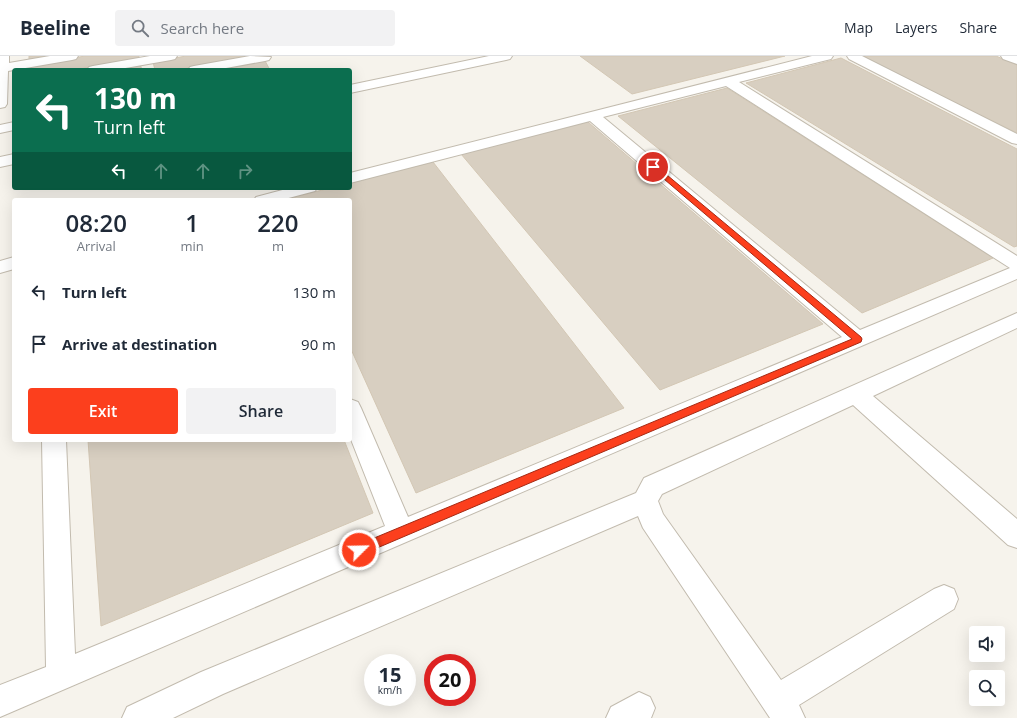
<!DOCTYPE html>
<html lang="en">
<head>
<meta charset="utf-8">
<style>
  :root { --surface:#fff; --page:#f2f2f3; --text:#1f2937; --muted:#747a83; --line:#e0e1e3; --accent:#fc3f1d }
  body { margin:0; font-family:"Open Sans",sans-serif; background:var(--page); color:var(--text); height:100vh; display:flex; flex-direction:column; font-size:15px; white-space:nowrap }
  * { box-sizing:border-box; margin:0 }
  p { font-size:13px; color:var(--muted) }
  .icon { flex:none; width:22px; height:22px; fill:none; stroke:currentColor; stroke-width:2; stroke-linecap:round; stroke-linejoin:round }
  .map { position:relative; flex:1; overflow:hidden }
  .side { position:absolute; left:12px; top:142px; width:340px; height:244px; display:flex; flex-direction:column; background:var(--surface); border-radius:4px; box-shadow:0 4px 16px #0002 }
  .side>* { flex:none }
  .guide { position:absolute; left:12px; top:12px; width:340px; height:122px; border-radius:4px; box-shadow:0 4px 16px #0002; background:#0b6e4f; color:#fff; overflow:hidden }
  .controls { position:absolute; left:969px; top:570px; display:grid; gap:8px }
  .controls a { display:grid; place-items:center; width:36px; height:36px; border-radius:4px; background:var(--surface); box-shadow:0 4px 16px #0002; font-size:20px }
  .speed { position:absolute; left:364px; top:598px; display:flex; gap:8px; font-size:20px; font-weight:700; text-align:center }
  .speed>* { display:grid; place-content:center; width:52px; height:52px; border-radius:50%; background:var(--surface); box-shadow:0 4px 16px #0002; line-height:1 }
  .speed small { font-size:10px; font-weight:400 }
  .speed .limit { border:6px solid #d22; background:#fff; color:#111 }
  .pin { position:absolute; display:grid; place-items:center; width:34px; height:34px; color:#fff; margin:-17px; border:2px solid #fff; border-radius:50%; box-shadow:0 1px 4px #0007 }
  .me { position:absolute; width:44px; margin:-22px; rotate:67deg; stroke-linejoin:round; filter:drop-shadow(0 0 3px #0008) }
  .turn { display:flex; align-items:center; gap:14px; height:84px; padding:0 16px; font-size:18px }
  .turn .icon { width:52px; height:52px; stroke-width:2.5 }
  .turn b { display:block; font-size:28px; line-height:34px }
  .lanes { display:flex; align-items:center; height:38px; padding:0 16px; background:#0003; justify-content:center; gap:20px; direction:ltr }
  .lanes .off { opacity:.35 }
  .eta { display:flex; justify-content:space-evenly; align-items:center; height:68px; text-align:center }
  .eta b { font-size:24px; font-weight:600; line-height:28px }
  .cta { display:flex; gap:8px; margin-top:auto; padding:8px 16px }
  .cta a { flex:1; height:46px; border-radius:4px; background:var(--accent); color:#fff; font-size:16px; font-weight:600; line-height:46px; text-align:center }
  .cta a+a { background:var(--page); color:var(--text) }
  ul { padding:0; list-style:none }
  li { display:flex; align-items:center; gap:12px; height:52px; padding:0 16px }
  li div { flex:1 }
  li b { display:block; font-size:15px }
  li em { font-style:normal }
  header { display:flex; align-items:center; gap:24px; box-sizing:border-box; height:56px; padding:0 20px; background:var(--surface); border-bottom:1px solid var(--line) }
  header strong { font-size:19px }
  nav { display:flex; gap:22px; margin-inline-start:auto; font-size:14px }
  .search { width:280px; height:36px; background:var(--page); display:flex; align-items:center; gap:10px; box-sizing:border-box; padding:0 14px; border-radius:4px; color:var(--muted); font-size:15px }
  .map>svg:first-child { display:block }
  .building { fill:#d8cfc1; stroke:#d3c7b4 }
  .lines { fill:none; stroke-linecap:round; stroke-linejoin:round }
  .minor-casing { stroke:#c2bbae; stroke-width:2 }
  .minor { fill:#fff; fill-rule:evenodd }
  .route { fill:#fc3f1d; stroke:#a42913 }
</style>
</head>
<body>
<header>
<strong>Beeline</strong>
<div class="search"><svg class="icon" aria-label="search" viewBox="0 0 24 24"><circle cx="10" cy="10" r="6"/><path d="M15 15l6 6"/></svg>Search here</div>
<nav><a>Map</a><a>Layers</a><a>Share</a></nav>
</header>
<div class="map">
<svg width="1017" height="662" viewBox="0 0 1017 662">
  <rect width="100%" height="100%" fill="#f6f3ec"/>
  <path class="building" d="M29 0H56L29 4Z
    M85 0H139V3L74 14H28V10Z
    M186 0H255L178 14H155L153 6Z
    M580 0H785L632 38Z
    M862 0H996L1017 9V77Z
    M841 2 1017 93V190L1014 191 746 27Z
    M264 3 270 14H206Z
    M140 8 142 14H105Z
    M727 32 993 202 862 257 618 60Z
    M588 66 823 268 660 334 461 98Z
    M433 106 624 352 416 437 350 291V144H283L330 132H350V127Z
    M88 384H344L373 457 101 570Z"/>
  <g class="lines">
    <g class="minor-casing">
      <path id="minor" d="M0 0H9V7L50 0H78L76 3 72 4 8 15 7 48 5 51 0 52Z
        M150 0H177L175 3 171 4 114 14H87L89 11 93 10Z
        M250 0 271 1 269 4 265 5 215 14H188L190 11 194 10Z
        M489 0H512L510 3 506 4 350 37V29Z
        M812 0H833L831 3 739 26 1017 200V223L0 661V629L46 611 42 384H66L75 598 385 470 350 381V343L358 346 361 352 408 461 842 281 590 65 350 127V117ZM726 30 1010 212 860 274 603 61Z
        M847 0H862L1017 78V88L1012 87 849 3Z
        M1001 0H1017V8L1003 3Z
        M14 66V74L0 77V69Z
        M14 98V108L0 111V101Z
        M290 132H317L315 135 281 144H254L256 141Z
        M14 201V213L0 217V205Z
        M1017 257V272L873 340 1017 463V492L1008 489 853 349 662 438 658 445 663 458 781 624 934 533 944 529 954 533 958 543 954 553 799 649 805 662H770L643 472 638 460 223 638 173 662H122L127 651 201 616 636 437 644 422Z
        M639 636 650 641 655 652 651 662H606L611 651Z"/>
    </g>
    <use href="#minor" class="minor"/>
  </g>
  <path class="route" d="M651 109H655L861 281 862 283 861 286 363 498 359 499 355 498 353 494 355 490 852 283 651 112Z"/>
</svg>
<div class="controls">
<a><svg class="icon" aria-label="sound" viewBox="0 0 24 24"><path d="M4 9h4l5-4v14l-5-4H4zM17 9q2 3 0 6"/></svg></a>
<a><svg class="icon" aria-label="search" viewBox="0 0 24 24"><circle cx="10" cy="10" r="6"/><path d="M15 15l6 6"/></svg></a>
</div>
<div class="speed"><div>15<small>km/h</small></div><div class="limit">20</div></div>
<div class="pin" style="left:653px;top:111px;background:#d93025"><svg class="icon" aria-label="arrive" viewBox="0 0 24 24"><path d="M6 21V4h12l-3 4 3 4H6"/></svg></div>
<svg class="me" style="left:359px;top:494px" viewBox="-20 -20 40 40"><circle r="17" fill="#fc3f1d" stroke="#fff" stroke-width="3"/><path d="M0-11L8 9 0 5-8 9z" fill="#fff"/></svg>
<div class="guide">
<div class="turn"><svg class="icon" aria-label="left" viewBox="0 0 24 24"><path d="M17 20v-9H6M10 6l-5 5 5 5"/></svg><div><b>130 m</b>Turn left</div></div>
<div class="lanes"><svg class="icon" aria-label="left" viewBox="0 0 24 24"><path d="M17 20v-9H6M10 6l-5 5 5 5"/></svg><svg class="icon off" aria-label="ahead" viewBox="0 0 24 24"><path d="M12 20V5M6 11l6-6 6 6"/></svg><svg class="icon off" aria-label="ahead" viewBox="0 0 24 24"><path d="M12 20V5M6 11l6-6 6 6"/></svg><svg class="icon off" aria-label="right" viewBox="0 0 24 24"><path d="M7 20v-9h11M14 6l5 5-5 5"/></svg></div>
</div>
<section class="side">
<div class="eta">
<div><b>08:20</b><p>Arrival</p></div>
<div><b>1</b><p>min</p></div>
<div><b>220</b><p>m</p></div>
</div>
<ul>
<li><svg class="icon" aria-label="left" viewBox="0 0 24 24"><path d="M17 20v-9H6M10 6l-5 5 5 5"/></svg><div><b>Turn left</b></div><em>130 m</em></li>
<li><svg class="icon" aria-label="arrive" viewBox="0 0 24 24"><path d="M6 21V4h12l-3 4 3 4H6"/></svg><div><b>Arrive at destination</b></div><em>90 m</em></li>
</ul>
<div class="cta"><a>Exit</a><a>Share</a></div>
</section>
</div>
</body>
</html>
